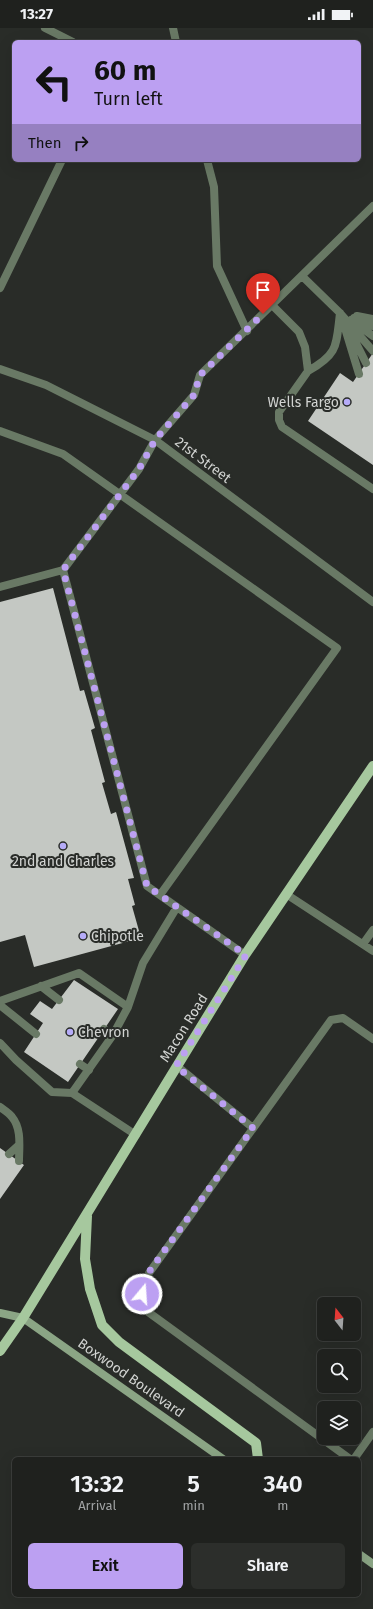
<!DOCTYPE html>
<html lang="en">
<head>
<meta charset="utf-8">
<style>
  :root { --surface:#1f211e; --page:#2c2e2b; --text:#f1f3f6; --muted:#a1a3a4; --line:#3c3e3c; --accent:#bca0f2 }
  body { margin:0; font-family:"Fira Sans",sans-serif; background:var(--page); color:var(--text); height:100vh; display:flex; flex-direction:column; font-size:15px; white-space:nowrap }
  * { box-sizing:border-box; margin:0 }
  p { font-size:13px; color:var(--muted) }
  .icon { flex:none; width:22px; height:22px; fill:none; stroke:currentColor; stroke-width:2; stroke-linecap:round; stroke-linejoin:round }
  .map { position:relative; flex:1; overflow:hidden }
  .details { position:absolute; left:12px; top:1429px; width:349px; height:140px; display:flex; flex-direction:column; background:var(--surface); border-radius:6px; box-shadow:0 4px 16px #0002,0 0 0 1px var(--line) }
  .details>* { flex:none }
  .guide { position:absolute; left:12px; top:12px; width:349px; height:122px; border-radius:6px; box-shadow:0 4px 16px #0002,0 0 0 1px var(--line); background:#bca0f2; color:#111; overflow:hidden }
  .needle { width:26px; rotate:343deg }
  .fabs { position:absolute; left:317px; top:1269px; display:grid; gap:8px }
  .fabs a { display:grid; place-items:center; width:44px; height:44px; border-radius:6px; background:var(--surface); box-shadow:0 4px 16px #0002,0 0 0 1px var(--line); font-size:20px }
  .pin { position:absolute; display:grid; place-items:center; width:34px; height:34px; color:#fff; margin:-41px -17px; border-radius:50% 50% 50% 0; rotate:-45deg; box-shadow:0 0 4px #0007 }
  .pin .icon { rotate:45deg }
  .me { position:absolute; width:44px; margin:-22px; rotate:18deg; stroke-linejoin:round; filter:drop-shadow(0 0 3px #0008) }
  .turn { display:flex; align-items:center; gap:14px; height:84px; padding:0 16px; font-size:18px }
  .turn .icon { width:52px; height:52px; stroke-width:2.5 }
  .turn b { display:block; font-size:28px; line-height:34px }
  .then { display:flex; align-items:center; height:38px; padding:0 16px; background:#0003; gap:8px; font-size:15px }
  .eta { display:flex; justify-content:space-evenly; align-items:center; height:68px; text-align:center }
  .eta b { font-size:24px; font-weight:600; line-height:28px }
  .cta { display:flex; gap:8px; margin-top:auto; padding:8px 16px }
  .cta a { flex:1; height:46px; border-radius:6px; background:var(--accent); color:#111; font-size:16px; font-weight:600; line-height:46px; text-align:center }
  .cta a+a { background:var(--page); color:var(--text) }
  .status { display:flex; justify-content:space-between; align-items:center; height:28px; padding:0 20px; background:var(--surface); direction:ltr }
  .status svg { height:11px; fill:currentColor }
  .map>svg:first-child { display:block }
  .building { fill:#c4c8c3 }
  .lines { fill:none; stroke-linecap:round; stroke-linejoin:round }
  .lane { stroke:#697965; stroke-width:8 }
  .street { stroke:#697965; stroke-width:8 }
  .secondary { stroke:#8ba585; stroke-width:8 }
  .primary { stroke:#a6c89e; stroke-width:10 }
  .route { stroke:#bca0f2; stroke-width:7; stroke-dasharray:0 12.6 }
  .poi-dot { fill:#b6acf8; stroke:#292c28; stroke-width:1.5 }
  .labels { text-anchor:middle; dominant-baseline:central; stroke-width:4; stroke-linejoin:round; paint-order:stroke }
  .poi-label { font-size:14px; fill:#d1d3d1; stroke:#292c28; text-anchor:start }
  .street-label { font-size:14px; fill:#d1d3d1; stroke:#292c28 }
</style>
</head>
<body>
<div class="status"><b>13:27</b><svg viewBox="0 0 49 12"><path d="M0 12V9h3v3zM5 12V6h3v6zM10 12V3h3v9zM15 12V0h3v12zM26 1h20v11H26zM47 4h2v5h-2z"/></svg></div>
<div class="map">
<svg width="373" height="1581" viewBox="0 0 373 1581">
  <rect width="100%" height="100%" fill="#292c28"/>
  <path class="building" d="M373 325V437L308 393 340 345 353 354Z
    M53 560 80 663 84 662 95 700 91 702 105 754 102 755 111 786 116 784 134 850 128 851 135 877 132 878 141 910 34 939 25 907 0 914V574Z
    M74 952 118 981 68 1054 24 1024 43 995 30 986 40 973 52 981Z
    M0 1120 24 1137 0 1171Z"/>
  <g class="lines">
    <path class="lane" d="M45 0 73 14
      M173 0 176 14
      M207 132 214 159 217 238 247 303
      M302 248 340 285 373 323
      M0 260 62 132
      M272 277 299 304 305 319 308 343 279 384V392L282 399 373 461
      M341 287 359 346
      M357 288 373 291
      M354 290 373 298
      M351 292 373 308
      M350 303 366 335
      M308 343C339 326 336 317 340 285
      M0 403 63 426 337 620 160 867
      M63 542 139 441 155 412 194 367 200 347 373 178
      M0 559 63 542 147 858 245 927
      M286 866 373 923
      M363 916 373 902
      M41 958 59 972
      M0 973 79 945 128 979
      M0 977 36 1006
      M104 1001 113 1007
      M0 1015 16 1032 52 1064 72 1065 113 1007 128 979 143 935 177 879
      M80 1036 89 1042
      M177 1038 253 1100
      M72 1065 136 1107
      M0 1079C4 1082 9 1085 12 1089 22 1101 19 1119 19 1133
      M9 1126 19 1117
      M350 1431 144 1281 142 1266 149 1245 331 992 343 990 373 1011
      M354 1431 373 1404"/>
    <path class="street" d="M0 341 46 357 155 412 373 574"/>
    <path class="secondary" d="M0 1285 23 1290 223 1431
      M359 1526 373 1536"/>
    <path class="primary" d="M87 1188 85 1231 90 1261 102 1297 119 1314 256 1415 258 1431
      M0 1323 23 1290 245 927 373 738"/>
  </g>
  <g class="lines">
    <path class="route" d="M142 1266 149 1244 253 1100 176 1038 246 927 147 858 63 542 139 441 155 412 194 367 200 347 263 286"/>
  </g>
  <g class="poi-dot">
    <circle cx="347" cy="374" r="4"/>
    <circle cx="63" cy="818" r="4"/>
    <circle cx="83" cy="908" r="4"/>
    <circle cx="70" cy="1004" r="4"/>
  </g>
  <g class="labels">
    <g class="poi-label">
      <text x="339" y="374" text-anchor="end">Wells Fargo</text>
      <text x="63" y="833" text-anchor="middle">2nd and Charles</text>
      <text x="91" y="908">Chipotle</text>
      <text x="78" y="1004">Chevron</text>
    </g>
    <g class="street-label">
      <text transform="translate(203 432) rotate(37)">21st Street</text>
      <text transform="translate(184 1000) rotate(-58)">Macon Road</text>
      <text transform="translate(131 1350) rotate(35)">Boxwood Boulevard</text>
    </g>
  </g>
</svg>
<div class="fabs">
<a><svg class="needle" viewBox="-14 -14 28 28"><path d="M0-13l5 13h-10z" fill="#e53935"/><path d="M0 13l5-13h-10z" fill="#a1a3a4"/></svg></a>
<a><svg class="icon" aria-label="search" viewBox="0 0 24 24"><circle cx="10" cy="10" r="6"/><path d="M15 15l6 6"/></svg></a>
<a><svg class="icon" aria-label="layers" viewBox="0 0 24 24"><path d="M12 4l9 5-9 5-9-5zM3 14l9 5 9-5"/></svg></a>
</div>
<div class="pin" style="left:263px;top:286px;background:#d93025"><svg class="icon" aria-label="arrive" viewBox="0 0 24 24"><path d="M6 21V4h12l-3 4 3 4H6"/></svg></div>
<svg class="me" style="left:142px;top:1266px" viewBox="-20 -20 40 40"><circle r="17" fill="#bca0f2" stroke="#fff" stroke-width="3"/><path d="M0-11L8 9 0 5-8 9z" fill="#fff"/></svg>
<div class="guide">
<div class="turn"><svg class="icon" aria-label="left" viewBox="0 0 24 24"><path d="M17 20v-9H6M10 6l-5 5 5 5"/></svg><div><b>60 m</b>Turn left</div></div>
<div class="then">Then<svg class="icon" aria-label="right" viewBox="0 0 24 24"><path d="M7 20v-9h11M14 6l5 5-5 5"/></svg></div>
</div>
<section class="details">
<div class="eta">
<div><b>13:32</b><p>Arrival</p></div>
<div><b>5</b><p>min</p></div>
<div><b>340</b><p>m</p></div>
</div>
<div class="cta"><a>Exit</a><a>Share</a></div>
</section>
</div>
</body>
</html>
